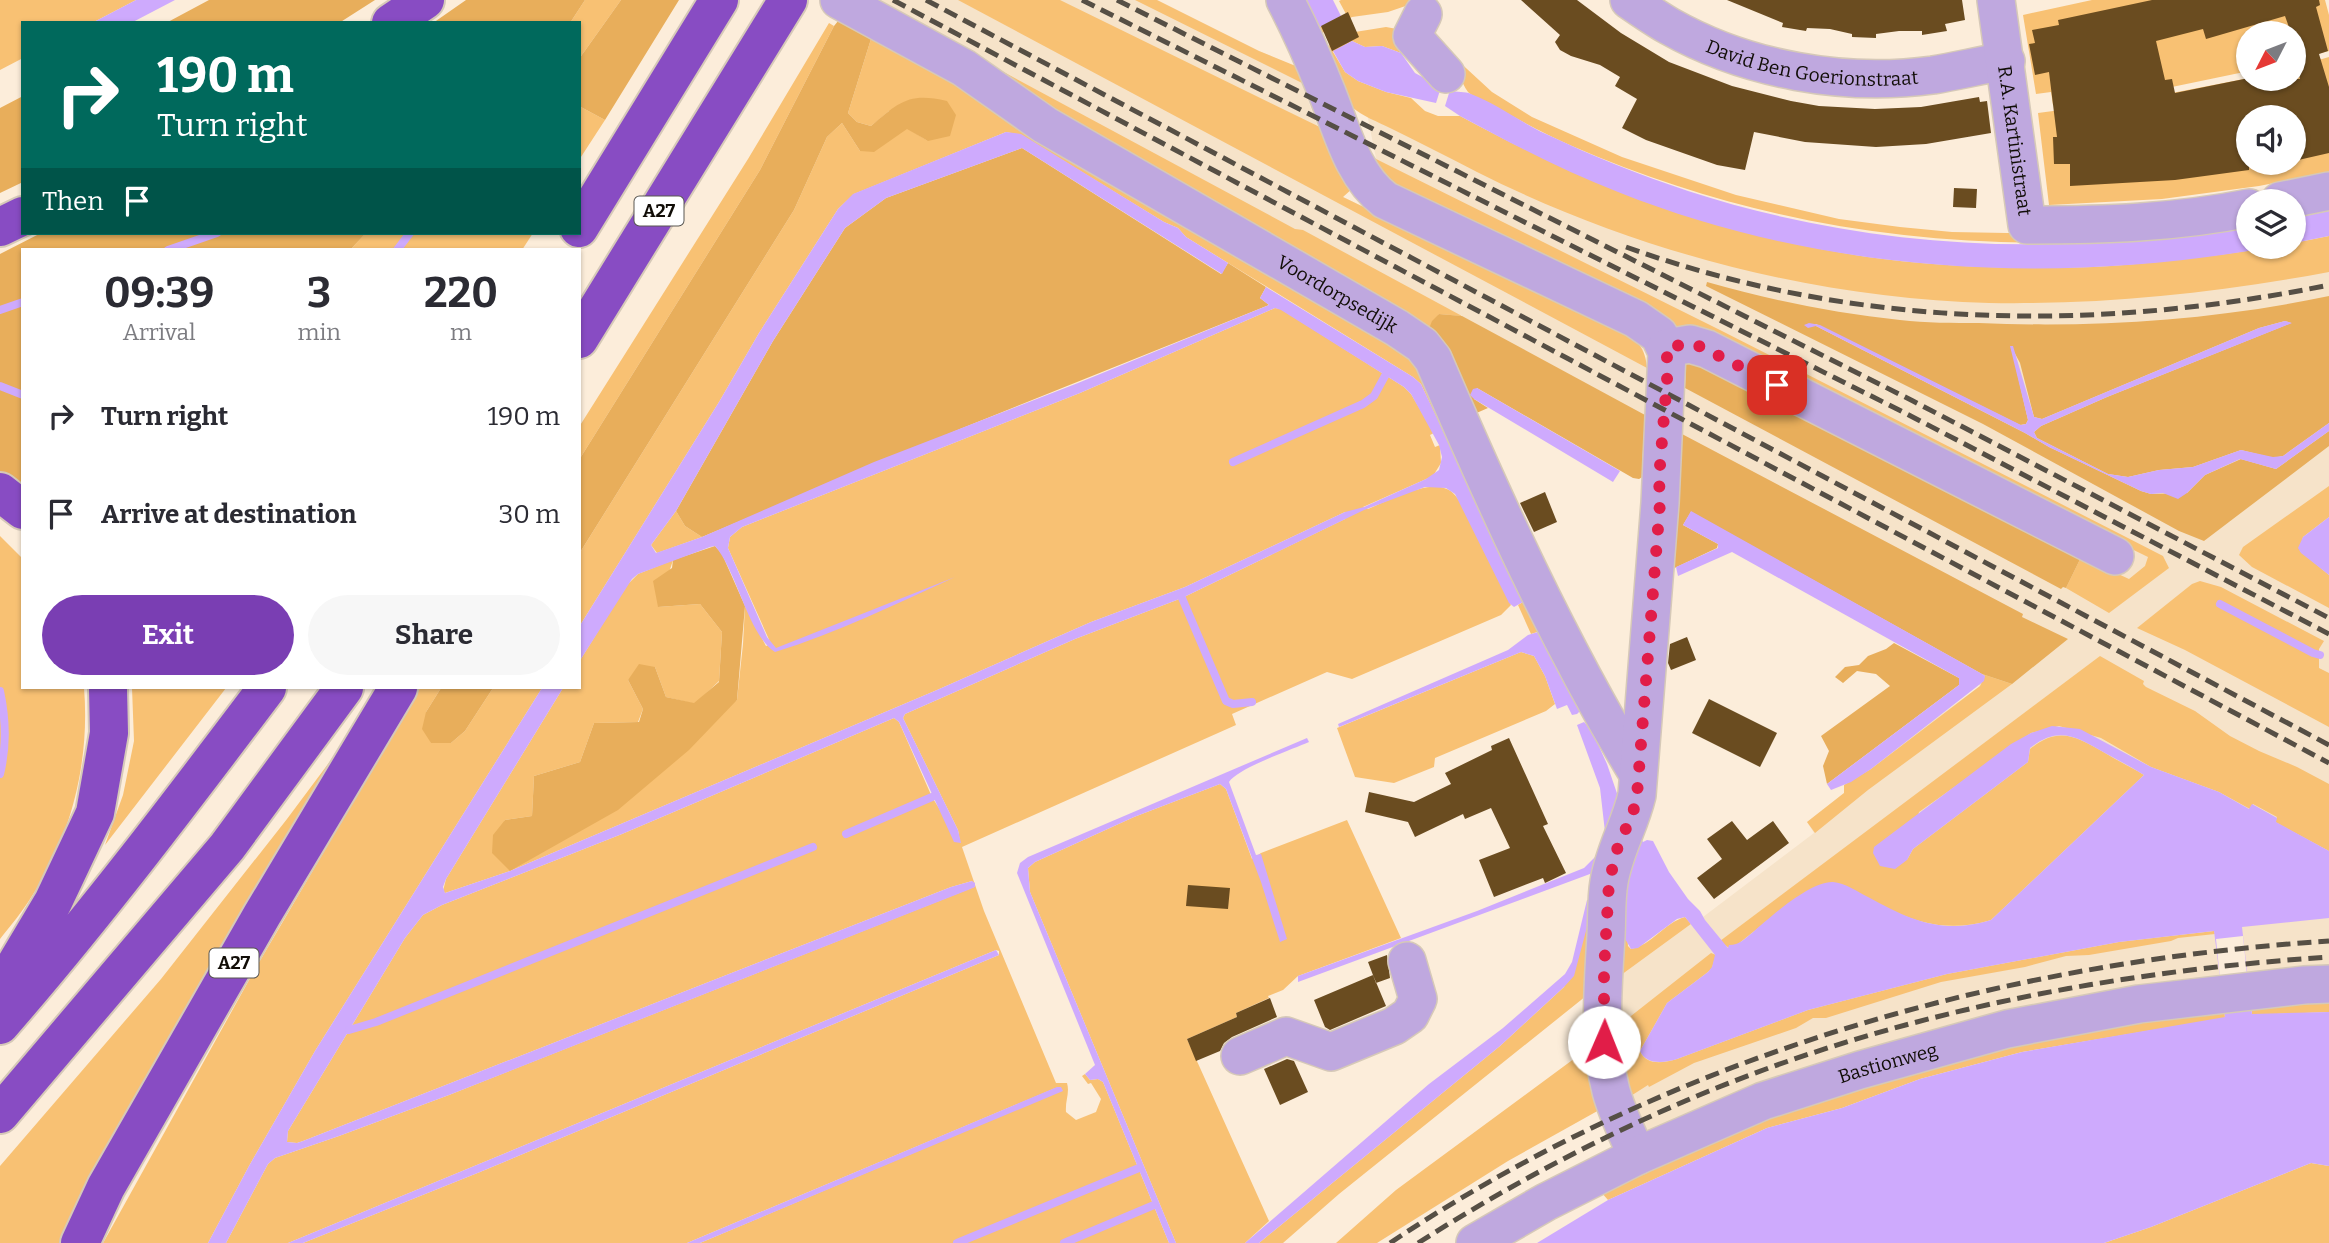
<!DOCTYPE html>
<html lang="en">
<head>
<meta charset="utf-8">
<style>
  :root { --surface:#fff; --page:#f7f7f7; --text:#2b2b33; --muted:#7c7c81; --accent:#7a3eb3 }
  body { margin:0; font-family:Bitter,serif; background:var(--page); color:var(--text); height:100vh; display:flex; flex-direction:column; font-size:26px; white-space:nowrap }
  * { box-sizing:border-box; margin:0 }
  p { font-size:23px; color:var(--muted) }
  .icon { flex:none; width:38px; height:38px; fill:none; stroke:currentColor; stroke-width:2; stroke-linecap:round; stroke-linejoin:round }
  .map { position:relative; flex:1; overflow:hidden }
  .drawer { position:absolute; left:21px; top:248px; width:560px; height:441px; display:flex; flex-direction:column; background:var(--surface); border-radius:0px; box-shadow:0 2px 5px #0004 }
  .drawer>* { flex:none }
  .hud { position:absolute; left:21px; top:21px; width:560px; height:214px; border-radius:0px; box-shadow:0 2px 5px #0004; background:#00695c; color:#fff; overflow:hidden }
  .needle { width:46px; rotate:228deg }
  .controls { position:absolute; left:2236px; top:21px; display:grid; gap:14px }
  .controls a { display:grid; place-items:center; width:70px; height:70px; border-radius:50%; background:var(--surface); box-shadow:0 2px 5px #0004; font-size:35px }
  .pin { position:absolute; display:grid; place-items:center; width:60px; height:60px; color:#fff; margin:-30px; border-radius:14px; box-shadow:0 4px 10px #0006 }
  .me { position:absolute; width:77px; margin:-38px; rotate:1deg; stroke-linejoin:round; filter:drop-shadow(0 0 5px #0008) }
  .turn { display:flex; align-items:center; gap:24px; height:147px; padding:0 21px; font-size:32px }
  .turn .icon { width:91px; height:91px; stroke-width:2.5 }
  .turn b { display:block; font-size:49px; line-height:60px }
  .then { display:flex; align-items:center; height:66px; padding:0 21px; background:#0003; gap:14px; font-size:26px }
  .eta { display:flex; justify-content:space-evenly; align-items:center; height:119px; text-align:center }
  .eta b { font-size:42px; font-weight:700; line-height:49px }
  .primary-button { display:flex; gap:14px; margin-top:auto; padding:14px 21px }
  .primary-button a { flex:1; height:80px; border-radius:42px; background:var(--accent); color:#fff; font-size:28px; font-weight:700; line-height:80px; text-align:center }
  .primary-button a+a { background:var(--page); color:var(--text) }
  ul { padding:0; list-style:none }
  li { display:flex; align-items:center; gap:21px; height:98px; padding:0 21px }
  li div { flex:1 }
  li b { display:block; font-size:26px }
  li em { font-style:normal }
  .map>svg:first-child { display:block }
  .built { fill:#f6e3c9 }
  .green { fill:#f8c173; fill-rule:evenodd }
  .forest { fill:#e8ae5b }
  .water { fill:#ceaafd }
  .pier { fill:#fcedda }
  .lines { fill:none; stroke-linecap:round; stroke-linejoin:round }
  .stream { stroke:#ceaafd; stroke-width:8 }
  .building { fill:#6a4c20; fill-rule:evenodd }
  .minor-casing { stroke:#d6c9b8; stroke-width:40 }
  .highway-casing { stroke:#d6c9b8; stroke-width:42 }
  .minor { stroke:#bfa8df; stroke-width:37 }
  .highway { stroke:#884cc3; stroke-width:38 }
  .rail { stroke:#564f45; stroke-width:5; stroke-dasharray:14 7; stroke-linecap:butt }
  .route { stroke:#e11d48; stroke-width:12; stroke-dasharray:0 21.6 }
  .labels { text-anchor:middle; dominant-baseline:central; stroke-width:7; stroke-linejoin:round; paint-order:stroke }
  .shield { fill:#fff; stroke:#585651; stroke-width:2 }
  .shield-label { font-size:18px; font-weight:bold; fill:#110d07 }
  .street-label { font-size:19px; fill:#110d07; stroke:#fff }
</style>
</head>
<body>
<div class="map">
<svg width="2329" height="1243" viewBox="0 0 2329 1243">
  <rect width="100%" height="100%" fill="#fcedda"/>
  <path class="built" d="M860 0H1157L1259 51 1296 67 1343 197 1629 335 1643 349 1647 368 1687 389 1714 335 1378 168 1365 104 1724 241 2329 251V517L2303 537 2300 551 2329 575V972L1645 1134 1626 1099 1617 978 1691 924 1694 928 1704 920 1703 917 1814 833 1807 822 1844 793V785L1980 686 1685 436 1645 415 1642 467 1620 471 1477 388Z"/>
  <path class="green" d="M0 0H136L92 23H23V58L0 70Z
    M585 0H621L579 59V23H570Z
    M870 0 1295 229 1303 230 1462 316 1439 314 1425 339Z
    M958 0H1060L1328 131 1353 188 1343 197 1629 335C1641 343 1646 354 1647 368Z
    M1135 0H1157L1259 51 1303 69 1305 76 1302 83Z
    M1304 0 1320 27 1346 14 1339 1 1341 0H1423L1388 12 1352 17 1315 37Z
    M2092 0H2325L2329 15V51L2294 60V33H2249V71L2143 93 2053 105 2051 92 2036 94 2023 15Z
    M829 23 834 26 760 170 579 460V427L748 159Z
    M875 26 1420 353 1579 707 1537 632 1531 634 1518 605 1523 602 1448 442 1451 440 1446 429 1442 430 1421 384 1413 377 1186 237 1178 228 1164 222 1021 135 1006 132 854 194 838 209 759 333 719 402 579 627V554L794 210 827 137 842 123 860 151 907 128 928 141 889 111 871 126 857 122 848 113Z
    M1386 27 1397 29 1406 49 1401 53 1382 46 1365 47 1352 41 1333 52 1345 72 1358 81 1386 92 1411 98 1425 111 1438 116H1460C1593 188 1733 240 1883 259 1953 268 2024 269 2094 267 2138 265 2183 259 2226 254 2249 251 2271 247 2294 247V243L2329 236V272C2217 293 2103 305 1989 303 1813 298 1634 251 1477 172 1448 157 1419 142 1390 128 1378 122 1362 116 1352 107 1343 100 1328 62 1321 50L1355 32Z
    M1454 57 1492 92 1532 117 1622 157 1736 195 1839 219 1900 227 1952 232 2056 234 2096 242C1909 248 1744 220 1572 146 1543 133 1515 118 1487 102 1481 100 1472 96 1468 92 1461 83 1458 68 1454 57Z
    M2329 57V172L2259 186 2162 199 2049 205 2038 113 2136 100 2249 78 2294 79V67ZM2249 117H2294V163H2249Z
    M579 106 605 120 579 160Z
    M1364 153 1720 330 2124 536 2163 556 2169 568 2109 613 2066 588 2086 547 2116 573 2129 579 2145 566 2148 557 1683 330 1402 197Z
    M366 233H533L522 250H350Z
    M1275 308 1281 309 1404 387 1411 394 1434 433 1430 435 1435 447 1440 445 1441 463 1433 476 1363 507 1368 509C1386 502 1426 481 1444 488 1452 490 1456 496 1461 503L1511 605 1501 615 1352 679 1327 672 1232 714 1236 725 962 847 984 911 1056 1083H1067C1070 1093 1065 1101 1066 1112L1076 1120 1096 1112 1101 1099 1091 1083 1088 1084 1082 1076 1085 1074 1090 1080 1098 1079 1103 1082 1169 1243H700L970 1129 1058 1087 687 1243H303L480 1172 999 955V951L996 950 288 1243H226L268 1164 275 1158 339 1136 449 1095 974 887 972 881 951 887 303 1141 297 1143 287 1142 288 1131 405 938 423 915 442 905 622 834 894 718 899 722 932 797 960 842 958 830 903 718 905 714 1075 639 1182 598 1345 519V512L1185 587 1091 622 937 690 510 871 445 893 443 891 446 879 563 688H579V662L626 586 638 574 673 560 658 607 700 604 722 632 719 681 695 704 666 697 655 667 628 680 643 709 638 722 594 723 580 762 534 776 532 816 505 820 492 853 737 700 743 644 745 606 766 646 771 644 728 548 730 537 742 527 1080 393Z
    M2329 486V517L2303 537 2300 551 2329 575V608L2252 567 2239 555 2243 547Z
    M676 511 685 526 702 537 657 553 651 545Z
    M0 536 23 559V688H84C90 760 72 835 32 896 23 911 11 925 0 939Z
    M2200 581 2221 587 2324 641 2319 649V668L2329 673V727L2185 650 2137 628 2192 584Z
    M1521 652 1534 656 1545 676 1555 704 1546 711 1435 758 1434 767 1394 783 1355 777 1337 728Z
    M2100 656 2144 681 2143 684 2146 687 2195 711 2230 736 2259 751 2297 767 2329 784V851L2275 822 2277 817 2253 804 2250 809 2219 792 2151 767 2101 738 2059 726 2031 733 1919 812 1907 860 1913 849 2028 762 2030 749C2059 725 2077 737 2105 753 2118 761 2131 767 2144 775L1991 920C1931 938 1893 911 1843 885L1796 898 1738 944 1729 948 1720 941Z
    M1982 674 2012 684 1868 790 1815 833 1807 822 1844 793V785L1871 769 1980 686 1985 676Z
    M132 688H226L105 845 123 795 134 741Z
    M420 688H441L426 712 431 743H451L465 731 493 688H542L315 1051 249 1166 208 1243H103L258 964Z
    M366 713 68 1243H0V1166L161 979 287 819Z
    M1220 784 1226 789 1252 859 1261 853 1347 820 1401 938 1298 976 1283 990 1268 996 1269 998 1236 1013 1237 1017 1187 1039 1269 1221 1245 1243H1176L1030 892 1028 868 1035 862 1134 817Z
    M1628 875 1625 905 1628 946 1631 949C1652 945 1664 923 1685 917L1691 924 1617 978Z
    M1594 901 1591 992 1339 1194 1283 1243H1259L1500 1046 1564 987Z
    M2214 931 2215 934 2178 938 2171 941 2089 955 2066 956 2025 967 1941 982 1826 1018H1813L1796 1028 1694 1063 1649 1087 1648 1085 1626 1099 1617 1027 1711 953 1716 955 1712 968 1708 972 1667 1003 1640 1051C1646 1066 1664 1063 1677 1059L1808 1010 1947 974 2119 942Z
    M2329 1000V1012L2252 1015 2251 1003Z
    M2224 1006 2225 1018 2022 1052 1920 1079 1842 1108 1767 1128 1608 1200 1601 1192 1763 1116 2017 1042Z
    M1590 1047 1601 1109 1508 1161 1377 1243H1336L1396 1190Z
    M2311 1163 2329 1166V1243H2104L2151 1227Z"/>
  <path class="forest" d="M209 0H375L339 23H166Z
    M466 0H585L570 23H433Z
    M621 0H679L605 120 579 106V59Z
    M843 15 875 26 848 113 857 122 871 126C899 102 909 92 947 101L956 115 950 136 928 141 907 129 874 152 860 151 842 123 827 137 794 210 579 554V460L760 170 834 26Z
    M23 96V182L0 193V108Z
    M1022 148 1221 274 1228 263 1266 287 1260 298 1269 305 960 429 702 537 685 526 676 511 773 341 845 228 886 198Z
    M41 233H366L350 250H23V486L0 471V254Z
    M1707 282C1770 300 1834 313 1900 320 1926 323 1953 323 1979 323 2096 328 2215 320 2329 296V423L2283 456 2273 458 2241 450 2193 467 2159 470 2128 477 2108 474 2037 438 2034 432 2041 426 2107 397 2291 323 2285 321 2259 328 2042 419 2034 417 2020 363 2011 346 2028 420 2026 424 2020 425 1816 324 1810 326H1816L2025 433 2049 447 2141 491 2151 494 2187 493 2205 475 2241 459 2276 469 2329 431V446L2204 541 2179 531 1983 424 1706 286Z
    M1439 314 1462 316 1645 415 1642 467 1644 476 1639 479 1633 478 1477 388 1474 399 1488 408 1465 418 1425 339 1432 321Z
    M1686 359 2086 547 2066 588 2063 587 2061 589 1685 388Z
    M1682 434 2023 614 2022 617 2068 639 2012 684 1982 674 1691 512 1683 525 1718 544 1717 548 1664 573Z
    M715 546 722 554 745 606 737 700 689 750 618 810 510 871 492 853 493 835 505 820 532 816 534 776 580 762 594 723 639 722 643 709 628 680 639 664 655 667 666 697 694 703 719 682 722 632 700 604 658 607 653 581 672 568 673 560Z
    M1894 643 1959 678V685L1827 784 1823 766 1829 751 1821 736 1890 686 1876 674 1857 671 1843 683 1835 677 1845 667 1859 665 1868 656 1886 649Z
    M441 688H493L465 731 451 743H431L422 729 426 712Z"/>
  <path class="water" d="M136 0H175L131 23H92Z
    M1304 0H1333L1341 16 1320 27Z
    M1352 41 1365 47 1382 46 1401 53 1415 73 1441 87 1436 103 1386 92 1358 81 1345 72 1333 51Z
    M1450 90C1457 93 1465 91 1471 94 1497 104 1520 122 1546 134 1592 156 1640 175 1688 191 1817 233 1960 251 2096 242 2147 238 2198 231 2249 226V247H2272C2055 286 1824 274 1618 192 1564 171 1512 144 1460 116L1445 106Z
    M1006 132 1021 134 1164 222 1178 228 1186 237 1228 263 1222 274 1022 148 886 198 845 228 773 341 676 511 651 545 656 553 702 537 874 462 1078 383 1269 305 1260 298 1266 287 1413 377 1421 384 1523 602 1514 607 1509 603 1455 494 1446 488 1425 487 1364 510 1182 598 1075 639 905 714 903 718 958 830 961 843 954 842 899 722 894 718 622 834 442 905 423 915 405 938 288 1131 287 1142 297 1143 303 1141 951 887 972 881 975 883V887L968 890 449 1095 339 1136 275 1158 268 1164 226 1243H208L249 1166 315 1051 542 688H563L446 879 443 887 445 893 510 871 937 690 1091 622 1185 587 1345 512 1364 507 1426 479 1439 470 1442 457 1439 445 1411 394 1404 387 1281 310 1275 308 1080 393 742 527 730 537 728 548 767 637 776 648 955 577C896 604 837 633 775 652 748 635 737 571 715 546L710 547 638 574 632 579 579 662V627L719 402 759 333 838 209 853 194Z
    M2329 211V236L2294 243V218Z
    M2285 321 2292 323 2107 397 2041 426 2034 432 2037 438 2108 474 2128 477 2159 470 2193 467 2241 450 2273 457 2283 456 2329 423V431L2276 469 2240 459 2205 475 2187 493 2178 499 2163 493 2151 494 2141 491 2049 447 2025 433 1816 326 1808 328 1804 325 1809 323 1820 325 2021 425 2026 424 2028 420 2010 346H2013L2034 417 2042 419 2259 328Z
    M1477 388 1620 471 1613 482 1474 399 1470 395 1473 389Z
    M1691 511 1982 674 1985 676 1984 681 1871 769 1851 782 1831 790 1827 784 1959 685V678L1732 552 1678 576 1676 567 1718 548V544L1683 525Z
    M2329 517V575L2301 553 2298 548 2303 537Z
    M1538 632 1580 711 1577 714 1572 715 1567 705 1557 709 1545 676 1534 656 1521 652 1339 727 1338 724 1508 650 1528 635Z
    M1584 722 1591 729 1607 764 1624 814 1643 842 1647 840 1653 841 1669 872 1688 899 1700 911 1705 920 1728 948 1729 945C1740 945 1744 939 1752 933 1769 918 1810 881 1833 882 1845 883 1858 892 1868 897 1910 920 1942 935 1991 920L2144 775C2131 767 2118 760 2105 753 2077 737 2059 725 2030 748L2028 762 1913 849 1907 860 1895 869 1880 866 1873 853 1874 847 2011 744 2031 733 2052 726 2080 729 2151 767 2219 792 2249 809 2252 804 2277 818 2276 822 2329 851V918L2242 927 2252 1014 2329 1012V1166L2311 1163 2151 1227 2104 1243H1537L1608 1200 1767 1128 1842 1108 1920 1079 2022 1052 2225 1017 2214 931 2119 942 1947 974 1808 1010 1677 1059C1664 1063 1646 1065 1640 1051L1667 1003 1708 972 1712 967 1715 955 1685 917 1677 919 1638 948 1631 949 1624 937 1628 875 1605 832 1600 788 1577 725Z
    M1307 738 1309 742C1291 750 1238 768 1229 782L1256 855 1261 854 1287 939 1280 942 1261 882 1226 789 1220 784 1134 817 1035 862 1028 868 1030 892 1176 1243H1169L1103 1082 1098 1079 1090 1080 1085 1074 1095 1065 1017 873 1020 863 1028 857Z
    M1599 848H1602L1598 871 1298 982V976L1477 911 1584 868 1595 857Z
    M1587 900 1594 901 1574 976 1564 987 1500 1046 1259 1243H1245L1429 1084 1503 1028 1565 974 1572 962Z
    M996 950 999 955 480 1172 303 1243H288Z
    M1057 1087H1061L1063 1091 700 1243H687Z"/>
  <path class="pier" d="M2243 936 2247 975 2220 978 2216 939Z"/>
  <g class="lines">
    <path class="stream" d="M168 250 217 233
      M397 250 410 233
      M0 310 23 302
      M0 386 23 395
      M1233 462 1363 404 1374 396 1386 374
      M1182 598 1226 701 1233 704 1252 702
      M2220 604 2313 653 2320 655
      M0 691C6 719 7 746 0 774
      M846 834 932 797
      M349 1030 376 1022 813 847
      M957 1243 1139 1168
      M1064 1243 1154 1205"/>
  </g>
  <path class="building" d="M1521 0H1577L1621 33 1669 62 1732 86 1791 101 1819 106 1875 109 1921 107 1979 97 1980 102 1987 101 1991 133 1926 144 1876 147 1805 142 1754 132 1745 170 1717 165 1646 140 1622 128 1637 99 1615 86 1620 77 1600 65 1571 56 1560 50 1555 42 1560 35Z
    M1727 0H1962L1965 20 1945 24 1947 31 1922 35V31H1899L1876 34V38L1852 37V34L1830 29 1807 28 1806 31 1782 27 1783 23Z
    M2152 0H2319L2320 5 2316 7 2328 51 2319 54 2329 87V153L2294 161V117H2249V170L2175 180 2070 186V164H2054L2053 137H2057L2049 72 2035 75 2029 44 2035 43 2032 30 2059 25 2058 20ZM2285 16 2291 33H2294V45L2300 65 2297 66 2300 79H2244L2175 93 2172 79 2165 80 2156 41 2203 29 2206 39Z
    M1348 12 1359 37 1332 51 1321 26Z
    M1954 188 1977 189 1976 208 1953 207Z
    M1545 492 1557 522 1534 532 1520 503Z
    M1687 637 1696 660 1671 670 1668 663 1670 644Z
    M1709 699 1777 733 1760 767 1692 733Z
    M1509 738 1548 824 1543 826 1566 873 1545 883 1543 878 1494 897 1479 860 1510 848 1491 808 1465 819 1463 814 1415 837 1408 822 1365 812 1369 792 1414 802 1451 784 1445 773 1492 750 1491 746Z
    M1732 821 1747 840 1773 821 1789 843 1714 899 1697 878 1722 859 1707 839Z
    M1188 885 1230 888 1228 909 1186 906Z
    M1387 955 1390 978 1376 983 1368 962Z
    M1373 975 1386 1006 1330 1030 1325 1027 1314 1000Z
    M1270 998 1277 1017 1232 1037 1224 1043 1220 1051 1196 1061 1187 1039 1237 1017 1236 1013Z
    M1287 1059 1294 1061 1308 1092 1280 1105 1264 1069Z"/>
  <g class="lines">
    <g class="minor-casing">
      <g id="minor">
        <path id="s1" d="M839 0 964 68 1045 125 1397 328 1422 345 1433 359C1494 501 1558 642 1638 774"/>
        <path d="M1285 0C1300 29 1313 58 1325 88 1341 126 1351 174 1385 200L1636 319 1659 335 1667 352 1660 503 1637 795C1630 825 1614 851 1609 882 1606 899 1607 918 1606 936 1603 986 1598 1042 1611 1091 1617 1113 1628 1135 1637 1156"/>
        <path id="s2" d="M1629 0C1642 9 1655 18 1669 26 1747 70 1844 87 1933 75 1957 71 1982 65 2006 61"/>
        <path id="s3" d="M1996 0 2027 225C2102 225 2175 223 2249 208"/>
        <path d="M1423 14 1412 36 1446 74"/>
        <path d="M2280 201 2329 191"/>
        <path d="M1666 348 1690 344 1707 349 2115 556"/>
        <path d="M1240 1056 1286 1036 1331 1052 1394 1026 1410 1015 1418 999 1407 961"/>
        <path id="s4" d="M1475 1243 1546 1202 1637 1156 1763 1101 1860 1070 2007 1029 2139 1004 2304 985 2329 984"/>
      </g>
    </g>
    <g class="highway-casing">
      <path id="highway" d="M391 23 425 0
        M0 227 23 216
        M579 228 719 0
        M579 339 788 0
        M0 492 23 510
        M0 991 53 902 95 813 109 733 108 688
        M0 1025C94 917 181 802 267 688
        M0 1114 227 847 344 688
        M80 1243 106 1187 262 915 398 688"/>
    </g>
    <use href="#minor" class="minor"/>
    <use href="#highway" class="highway"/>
    <path class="rail" d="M893 0 2329 763
      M926 0 2329 745
      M1082 0 1907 414 2329 634
      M1117 0 1913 401 2329 618
      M1626 247C1854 329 2093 333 2329 285
      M1390 1243C1669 1057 1996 963 2329 941
      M1418 1243C1511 1184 1607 1133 1709 1091 1905 1011 2118 971 2329 957"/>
  </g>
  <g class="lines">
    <path class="route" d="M1604 1042V971L1609 882 1619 842 1632 817 1637 795 1660 503 1659 478 1668 367 1666 348 1681 345H1697L1777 385"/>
  </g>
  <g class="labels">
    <g class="shield">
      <rect x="634.5" y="196.5" width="49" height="29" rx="5"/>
      <rect x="209.5" y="948.5" width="49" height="29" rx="5"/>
    </g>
    <g class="shield-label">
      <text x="659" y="211">A27</text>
      <text x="234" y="963">A27</text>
    </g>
    <g class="street-label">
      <text stroke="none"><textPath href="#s2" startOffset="198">David Ben Goerionstraat</textPath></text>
      <text stroke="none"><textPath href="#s3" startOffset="142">R.A. Kartinistraat</textPath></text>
      <text stroke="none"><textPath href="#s1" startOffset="579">Voordorpsedijk</textPath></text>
      <text stroke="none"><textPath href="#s4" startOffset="452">Bastionweg</textPath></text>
    </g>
  </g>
</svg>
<div class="controls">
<a><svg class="needle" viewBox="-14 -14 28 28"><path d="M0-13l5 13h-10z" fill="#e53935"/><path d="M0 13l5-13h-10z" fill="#7c7c81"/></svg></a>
<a><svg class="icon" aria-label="sound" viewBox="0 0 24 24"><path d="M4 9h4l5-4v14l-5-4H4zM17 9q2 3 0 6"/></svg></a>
<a><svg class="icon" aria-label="layers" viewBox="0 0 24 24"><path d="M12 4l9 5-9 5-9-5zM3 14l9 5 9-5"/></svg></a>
</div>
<div class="pin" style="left:1777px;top:385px;background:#d93025"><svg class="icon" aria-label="arrive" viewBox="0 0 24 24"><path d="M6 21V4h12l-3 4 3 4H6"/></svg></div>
<svg class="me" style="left:1604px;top:1042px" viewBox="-20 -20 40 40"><circle r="19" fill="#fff"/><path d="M0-13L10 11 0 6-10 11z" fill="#e11d48"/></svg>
<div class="hud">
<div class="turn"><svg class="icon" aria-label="right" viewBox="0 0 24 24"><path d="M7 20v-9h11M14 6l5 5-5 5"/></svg><div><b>190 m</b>Turn right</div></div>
<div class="then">Then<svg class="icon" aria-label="arrive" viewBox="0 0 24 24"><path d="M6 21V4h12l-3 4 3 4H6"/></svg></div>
</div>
<section class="drawer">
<div class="eta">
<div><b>09:39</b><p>Arrival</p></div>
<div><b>3</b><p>min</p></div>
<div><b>220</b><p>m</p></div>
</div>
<ul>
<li><svg class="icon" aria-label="right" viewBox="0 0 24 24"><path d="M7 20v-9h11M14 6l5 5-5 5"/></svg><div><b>Turn right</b></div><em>190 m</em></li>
<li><svg class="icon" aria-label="arrive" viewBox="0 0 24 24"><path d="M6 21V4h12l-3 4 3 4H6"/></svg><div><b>Arrive at destination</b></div><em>30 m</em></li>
</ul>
<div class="primary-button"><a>Exit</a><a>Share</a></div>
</section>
</div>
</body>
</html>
